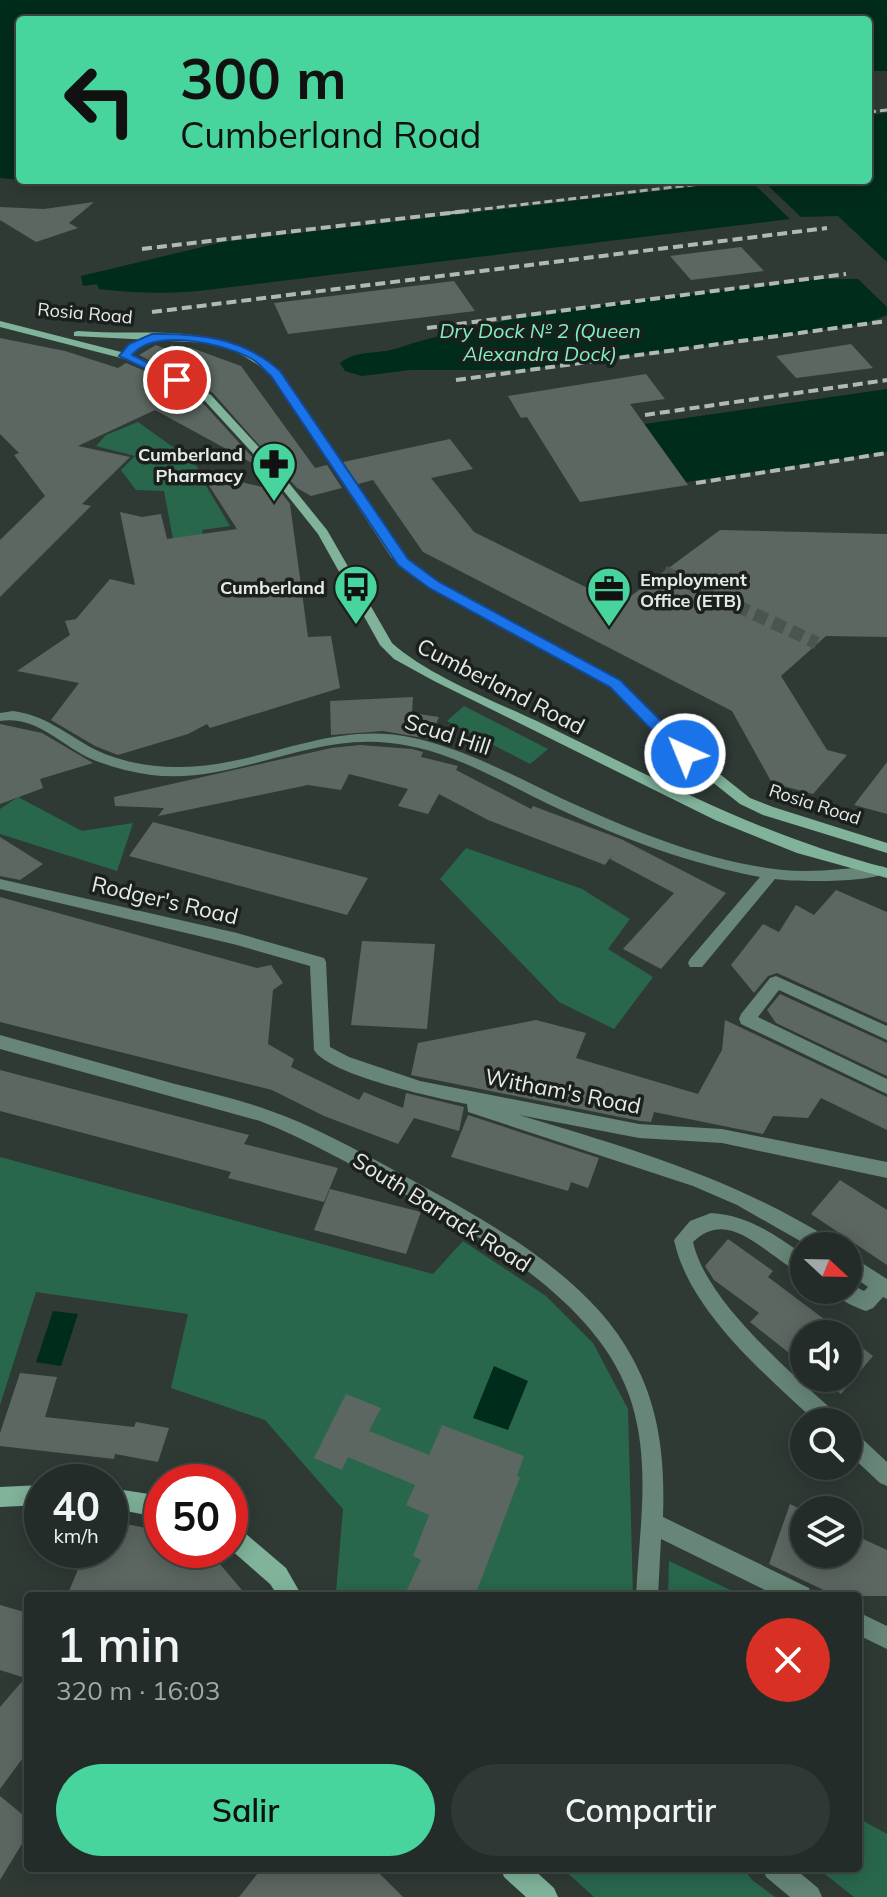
<!DOCTYPE html>
<html lang="es">
<head>
<meta charset="utf-8">
<style>
  :root { --surface:#232c28; --page:#2f3834; --text:#f1f3f6; --muted:#a3a7a8; --line:#404845; --accent:#48d49d }
  body { margin:0; font-family:Mulish,sans-serif; background:var(--page); color:var(--text); height:100vh; display:flex; flex-direction:column; font-size:30px; white-space:nowrap }
  * { box-sizing:border-box; margin:0 }
  p { font-size:26px; color:var(--muted) }
  .icon { flex:none; width:44px; height:44px; fill:none; stroke:currentColor; stroke-width:2; stroke-linecap:round; stroke-linejoin:round }
  .map { position:relative; flex:1; overflow:hidden }
  .panel { position:absolute; left:24px; top:1592px; width:838px; height:280px; display:flex; flex-direction:column; background:var(--surface); border-radius:8px; box-shadow:0 4px 20px #0003,0 0 0 2px var(--line) }
  .panel>* { flex:none }
  .guide { position:absolute; left:16px; top:16px; width:856px; height:168px; border-radius:8px; box-shadow:0 4px 20px #0003,0 0 0 2px var(--line); background:#48d49d; color:#111; overflow:hidden }
  .needle { width:52px; rotate:112deg }
  .controls { position:absolute; left:790px; top:1232px; display:grid; gap:16px }
  .controls a { display:grid; place-items:center; width:72px; height:72px; border-radius:50%; background:var(--surface); box-shadow:0 4px 20px #0003,0 0 0 2px var(--line); font-size:40px }
  .speed { position:absolute; left:24px; top:1464px; display:flex; gap:16px; font-size:40px; font-weight:700; text-align:center }
  .speed>* { display:grid; place-content:center; width:104px; height:104px; border-radius:50%; background:var(--surface); box-shadow:0 4px 20px #0003,0 0 0 2px var(--line); line-height:1 }
  .speed small { font-size:20px; font-weight:400 }
  .speed .limit { border:12px solid #d22; background:#fff; color:#111 }
  .pin { position:absolute; display:grid; place-items:center; width:68px; height:68px; color:#fff; margin:-34px; border:4px solid #fff; border-radius:50%; box-shadow:0 2px 8px #0007 }
  .me { position:absolute; width:88px; margin:-44px; rotate:316deg; stroke-linejoin:round; filter:drop-shadow(0 0 6px #0008) }
  .turn { display:flex; align-items:center; gap:28px; height:168px; padding:0 32px; font-size:36px }
  .turn .icon { width:104px; height:104px; stroke-width:2.5 }
  .turn b { display:block; font-size:56px; line-height:68px }
  .round { display:grid; place-items:center; flex:none; width:84px; height:84px; border-radius:42px; background:var(--page) }
  .head { display:flex; align-items:center; justify-content:space-between; height:136px; padding:0 32px }
  h1 { font-size:48px; font-weight:600; line-height:60px }
  .primary-button { display:flex; gap:16px; margin-top:auto; padding:16px 32px }
  .primary-button a { flex:1; height:92px; border-radius:48px; background:var(--accent); color:#111; font-size:32px; font-weight:600; line-height:92px; text-align:center }
  .primary-button a+a { background:var(--page); color:var(--text) }
  .map>svg:first-child { display:block }
  .green { fill:#29674d }
  .water { fill:#002c1b }
  .building { fill:#5c6761 }
  .lines { fill:none; stroke-linecap:round; stroke-linejoin:round }
  .minor-tunnel { stroke:#4a5550; stroke-width:13; stroke-dasharray:13 7; stroke-linecap:butt }
  .pedestrian { fill:#678677; fill-rule:evenodd }
  .minor { fill:#678677; fill-rule:evenodd }
  .secondary { fill:#80b39a; fill-rule:evenodd }
  .rail-far1 { stroke:#b1b9b5; stroke-width:3; stroke-dasharray:8 4; stroke-linecap:butt }
  .rail { stroke:#b1b9b5; stroke-width:4; stroke-dasharray:10 5; stroke-linecap:butt }
  .route { fill:#1a73e8; stroke:#114b97; stroke-width:2 }
  .labels { text-anchor:middle; dominant-baseline:central; stroke-width:7; stroke-linejoin:round; paint-order:stroke }
  .far-street-label { font-size:18px; fill:#e4ebe7; stroke:#1b201d }
  .far-poi-label { font-size:18px; font-weight:bold; fill:#e4ebe7; stroke:#1b201d; text-anchor:end }
  .far-water-label { font-size:20px; font-style:italic; fill:#81f1bf; stroke:#1b201d }
  .street-label { font-size:22px; fill:#e4ebe7; stroke:#1b201d }
</style>
</head>
<body>
<div class="map">
<svg width="887" height="1897" viewBox="0 0 887 1897">
  <rect width="100%" height="100%" fill="#2f3a35"/>
  <path class="green" d="M138 422 191 460 208 480 205 484 230 526 202 530 205 551 176 555 164 491 136 490 121 470 135 456 96 446 106 435Z
    M464 706 548 749 530 764 447 721Z
    M18 797 82 831 133 823 117 871 0 834V809Z
    M466 848 582 889 630 919 608 949 653 977 614 1029 559 1002 440 879Z
    M0 1157 433 1274 463 1241 546 1296 593 1343 628 1409 633 1596H338L336 1592 343 1509 265 1420 171 1388 188 1314 36 1292 0 1405Z
    M669 1561 743 1596H668Z
    M858 1818 887 1834V1897H854L817 1868H858Z
    M562 1868H743L752 1880 775 1897H594Z"/>
  <path class="water" d="M0 0H887V71H868V20H20V180L0 178Z
    M887 113V262L838 216 801 217 762 180H868V115Z
    M750 180 790 219 199 291C165 294 129 293 99 289L97 284 83 286 81 276 223 242Z
    M819 279H858L887 307V315L864 324 521 370H410L362 376 345 371 340 363C358 349 377 355 398 348 526 306 682 297 819 279Z
    M887 389V452L686 482 644 424Z
    M53 1311 78 1314 61 1366 36 1362Z
    M494 1366 528 1381 508 1430 473 1418Z"/>
  <path class="building" d="M94 202 69 223 78 228 36 242 0 220V207L44 209Z
    M741 247 764 271 691 280 670 256Z
    M454 281 475 311 288 334 274 303Z
    M0 338 65 351 118 368 126 363 150 373 201 401 263 469 155 410 78 446 130 457 82 504 91 506 0 597V540L45 496 14 455 19 453 0 434Z
    M851 344 873 368 796 378 776 356Z
    M156 345 166 349 172 345 185 350 189 347 241 366 315 468 327 465 342 488 311 496 297 488 213 393 139 355Z
    M646 374 665 399 630 404 688 485 580 502 527 417 521 418 508 396Z
    M450 439 473 469 431 478 474 532 620 604 720 530 887 534V637L826 636 781 676 827 750 847 755 813 794 772 783 732 711 423 552 373 480 358 484 343 462Z
    M228 479 280 491 290 504 308 637 331 636 340 688 210 728 207 724 188 734 118 755 95 746 51 720 79 683 17 671 70 635 65 621 76 619 110 579 135 585 120 512 142 517 161 514 167 539 237 529 208 484Z
    M413 697 412 713 439 717 429 739 383 731 331 735 330 701Z
    M0 724 42 733 93 763 40 779 43 788 0 804Z
    M360 745 412 749 423 752 421 757 458 766 456 770 531 809 533 806 621 839 726 893 661 969 623 949 674 893 610 859 613 854 605 865 488 820 439 794 428 814 398 806 408 789 349 774 341 790 308 785 158 816 164 808 115 806 114 797 331 748Z
    M887 762V814L854 805Z
    M153 822 368 878 347 915 129 856Z
    M0 837 43 864 20 880 0 876Z
    M836 890 887 912V1023L777 973 768 976 754 993 731 965 763 924 779 932 796 905 814 915Z
    M0 897 257 968 271 965 283 983 273 990 268 1044 294 1059 291 1067 359 1100 364 1092 403 1108 406 1093 464 1107 459 1131 414 1118 398 1144 324 1116 272 1090 0 1022Z
    M362 941 435 944 427 1029 351 1025Z
    M780 994 887 1043V1076L776 1023 767 1010Z
    M536 1020 586 1033 576 1058 698 1094 722 1050 725 1020 887 1097V1130L821 1098 808 1118 773 1116 763 1134 654 1112 651 1122 640 1121 411 1075 418 1043Z
    M0 1070 249 1135 244 1144 338 1168 324 1202 228 1178 231 1172 0 1111Z
    M468 1115 599 1158 588 1188 571 1182 568 1191 451 1157Z
    M840 1180 887 1210V1265L811 1214Z
    M330 1189 421 1212 406 1254 314 1230Z
    M728 1239 773 1271 768 1277 844 1334H804V1365L750 1322 759 1313 714 1280 705 1266Z
    M848 1337 873 1356 841 1394 821 1378H848Z
    M20 1373 57 1377 45 1417 134 1427 136 1422 169 1428 158 1462 115 1454 114 1459 0 1446V1433Z
    M346 1394 381 1408 369 1431 429 1455 442 1425 524 1456 517 1476 520 1477 475 1596H404L421 1560 413 1556 429 1515 406 1505 415 1485 348 1457 342 1470 314 1458Z
    M790 1504 804 1511V1554H848V1532L887 1550V1596H836L769 1564Z
    M110 1521 162 1531V1550H208L247 1596H67L86 1550H110Z
    M0 1605 28 1613V1751L0 1789V1707L25 1678 0 1670Z
    M0 1796 28 1819V1834L0 1880Z
    M262 1868H374L403 1897H239Z"/>
  <g class="lines">
    <path class="minor-tunnel" d="M664 572 817 643"/>
    <path class="pedestrian" d="M776 976 887 1026V1040L779 990 758 1017 887 1079V1094L741 1024 739 1019 741 1014 770 978Z"/>
    <path class="minor" d="M13 711C45 715 66 734 94 749 120 762 154 768 182 767 263 766 330 719 414 738 468 750 516 777 565 800 633 831 708 862 783 870 815 873 848 868 880 866L885 867 887 872C873 883 796 882 775 879L702 967H690L688 963 690 959 760 877C691 864 623 839 559 809 505 784 451 749 390 743 308 733 234 785 151 775 130 772 106 766 87 757 57 742 36 716 0 721V713Z
      M0 879 237 933 324 958 326 962 330 1047 349 1057 420 1081 639 1124 722 1129 887 1162V1178L722 1143 639 1138 519 1115C629 1148 733 1178 832 1240L834 1246H809L737 1205 693 1186 468 1112 467 1104C436 1098 329 1075 314 1050L310 966 237 945 0 889Z
      M0 1035C58 1051 117 1068 175 1084 206 1092 238 1099 268 1110 314 1126 357 1150 399 1173 481 1218 588 1273 633 1359 660 1409 665 1461 663 1517L809 1588 812 1596H777L661 1539 658 1596H636C639 1532 651 1467 632 1404 602 1302 478 1235 390 1186 348 1163 306 1139 260 1121L0 1049Z
      M711 1213C748 1215 775 1235 804 1255V1274C769 1261 731 1204 693 1242 706 1302 793 1374 838 1415L841 1422H816C765 1374 689 1311 674 1240L690 1221Z
      M848 1254 887 1279V1299L883 1297 873 1308 866 1311C855 1307 839 1301 834 1290H848V1283L864 1291 868 1287 848 1273Z
      M848 1429 855 1432 887 1462V1486L880 1483 848 1453Z
      M858 1612 887 1626V1649L858 1635Z
      M763 1868H794L818 1888 822 1897H790L766 1877Z"/>
    <path class="secondary" d="M0 321 129 354 159 366 211 395 267 456 327 530 392 643C430 677 497 702 543 724 656 779 764 837 887 868V878L797 853 715 820 434 681 394 659 380 645 318 534 259 460 203 399 151 370 121 358 0 327Z
      M78 331C152 337 218 319 280 372L399 552 438 582 620 680 687 748 750 798 773 807 887 843V853L763 815 740 804 677 754 610 686 430 588 391 557 272 376C252 359 234 349 209 343L74 336V332Z
      M42 1485V1505L0 1507V1487Z
      M110 1488 162 1496V1518L110 1508Z
      M230 1524 238 1527 286 1568 302 1596H278L270 1584 230 1549Z
      M501 1868H532L554 1888 558 1897H526L504 1877Z"/>
    <path class="rail-far1" d="M868 112 887 110
      M449 213 735 180"/>
    <path class="rail" d="M142 249 466 211
      M152 312 827 228
      M427 328 846 274
      M456 380 887 321
      M645 415 887 380
      M696 483 887 453"/>
  </g>
  <path class="route" d="M152 334C199 333 244 338 280 371L408 559 439 582 620 680 690 750V758H679L610 687 429 588 398 565 271 376C265 371 259 363 252 359 225 344 155 327 132 355L183 380 173 382 119 356 129 344Z"/>
  <defs>
    <g id="pharmacy-pin" transform="scale(2.3)"><path d="M0 17L-7.5 6A9.5 9.5 0 1 1 7.5 6Z" fill="#48d49d" stroke="#1b201d"/><path d="M-2-6h4v4h4v4h-4v4h-4v-4h-4v-4h4Z" fill="#111"/></g>
    <g id="bus-pin" transform="scale(2.3)"><path d="M0 17L-7.5 6A9.5 9.5 0 1 1 7.5 6Z" fill="#48d49d" stroke="#1b201d"/><path d="M-5-6H5V4H4V6H2V4H-2V6H-4V4H-5ZM-3.5-4V0h7V-4ZM-3.5 1.2v1.5H-2V1.2ZM2 1.2v1.5H3.5V1.2Z" fill="#111"/></g>
    <g id="office-pin" transform="scale(2.3)"><path d="M0 17L-7.5 6A9.5 9.5 0 1 1 7.5 6Z" fill="#48d49d" stroke="#1b201d"/><path d="M-6-3h4V-5.5h4V-3h4V5H-6ZM-1-4.5V-3h2v-1.5ZM-6 0V1H6V0Z" fill="#111"/></g>
  </defs>
  <g fill-rule="evenodd">
    <use href="#pharmacy-pin" x="274" y="464"/>
    <use href="#bus-pin" x="356" y="587"/>
    <use href="#office-pin" x="609" y="589"/>
  </g>
  <g class="labels">
    <g class="far-street-label">
      <text transform="translate(85 313) rotate(5)">Rosia Road</text>
      <text transform="translate(815 804) rotate(18)">Rosia Road</text>
    </g>
    <g class="far-poi-label">
      <text x="243" y="454">Cumberland<tspan x="243" dy="21">Pharmacy</tspan></text>
      <text x="640" y="579" text-anchor="start">Employment<tspan x="640" dy="21">Office (ETB)</tspan></text>
      <text x="325" y="587">Cumberland</text>
    </g>
    <g class="far-water-label">
      <text x="540" y="330">Dry Dock № 2 (Queen<tspan x="540" dy="23">Alexandra Dock)</tspan></text>
    </g>
    <g class="street-label">
      <text transform="translate(501 686) rotate(27)">Cumberland Road</text>
      <text transform="translate(448 734) rotate(18)">Scud Hill</text>
      <text transform="translate(165 900) rotate(13)">Rodger's Road</text>
      <text transform="translate(563 1091) rotate(11)">Witham's Road</text>
      <text transform="translate(442 1212) rotate(32)">South Barrack Road</text>
    </g>
  </g>
</svg>
<div class="controls">
<a><svg class="needle" viewBox="-14 -14 28 28"><path d="M0-13l5 13h-10z" fill="#e53935"/><path d="M0 13l5-13h-10z" fill="#a3a7a8"/></svg></a>
<a><svg class="icon" aria-label="sound" viewBox="0 0 24 24"><path d="M4 9h4l5-4v14l-5-4H4zM17 9q2 3 0 6"/></svg></a>
<a><svg class="icon" aria-label="search" viewBox="0 0 24 24"><circle cx="10" cy="10" r="6"/><path d="M15 15l6 6"/></svg></a>
<a><svg class="icon" aria-label="layers" viewBox="0 0 24 24"><path d="M12 4l9 5-9 5-9-5zM3 14l9 5 9-5"/></svg></a>
</div>
<div class="speed"><div>40<small>km/h</small></div><div class="limit">50</div></div>
<div class="pin" style="left:177px;top:380px;background:#d93025"><svg class="icon" aria-label="arrive" viewBox="0 0 24 24"><path d="M6 21V4h12l-3 4 3 4H6"/></svg></div>
<svg class="me" style="left:685px;top:754px" viewBox="-20 -20 40 40"><circle r="17" fill="#1a73e8" stroke="#fff" stroke-width="3"/><path d="M0-11L8 9 0 5-8 9z" fill="#fff"/></svg>
<div class="guide">
<div class="turn"><svg class="icon" aria-label="left" viewBox="0 0 24 24"><path d="M17 20v-9H6M10 6l-5 5 5 5"/></svg><div><b>300 m</b>Cumberland Road</div></div>
</div>
<section class="panel">
<div class="head"><div><h1>1 min</h1><p>320 m · 16:03</p></div><a class="round" style="background:#d93025;color:#fff"><svg class="icon" aria-label="close" viewBox="0 0 24 24"><path d="M6 6l12 12M18 6L6 18"/></svg></a></div>
<div class="primary-button"><a>Salir</a><a>Compartir</a></div>
</section>
</div>
</body>
</html>
